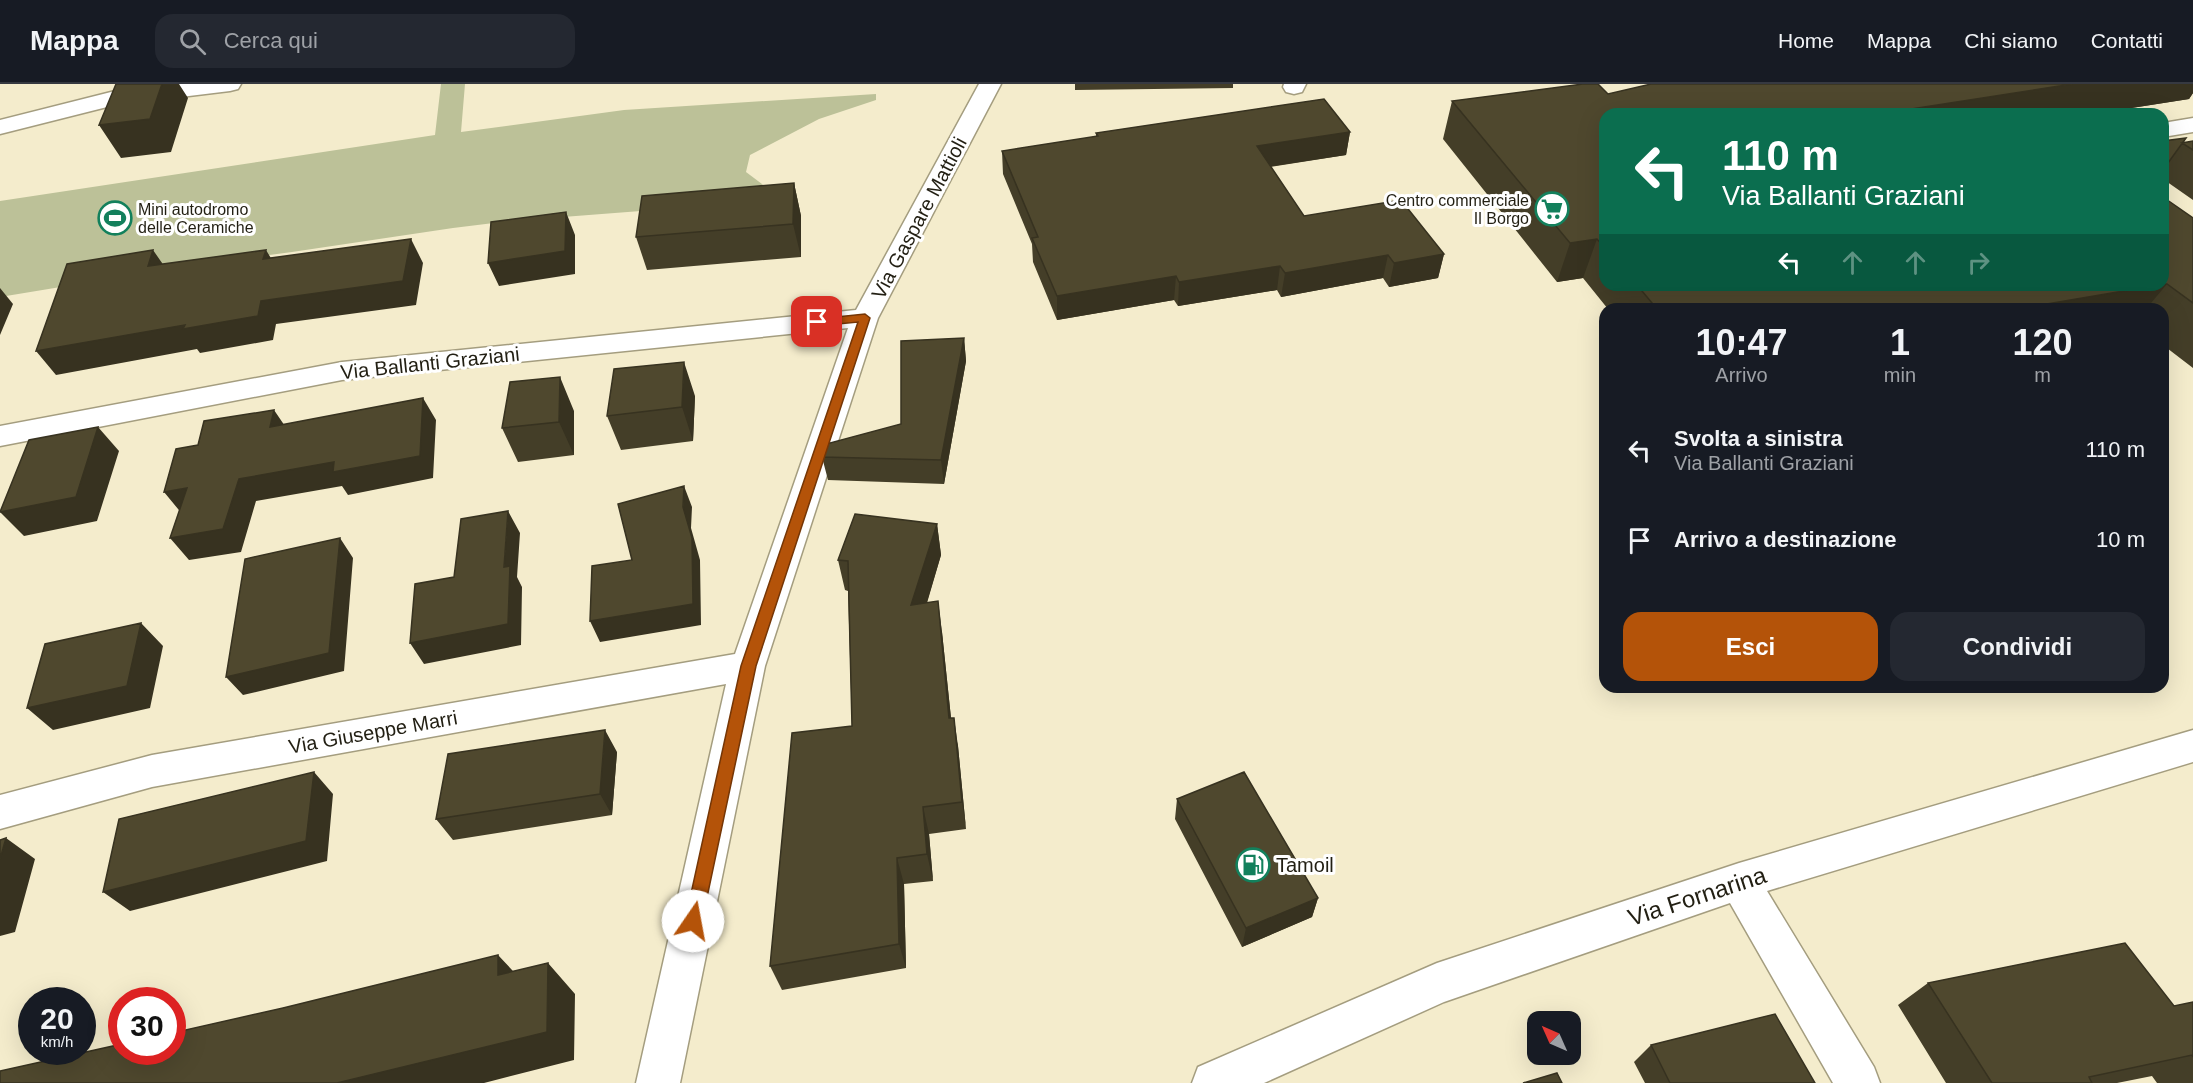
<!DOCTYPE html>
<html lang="it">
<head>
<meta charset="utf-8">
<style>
  :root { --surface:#171b24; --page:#242831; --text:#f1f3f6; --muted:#9ea1a6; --line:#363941; --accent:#b45309 }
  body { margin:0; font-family:Helvetica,sans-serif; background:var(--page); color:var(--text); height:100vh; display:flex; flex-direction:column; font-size:22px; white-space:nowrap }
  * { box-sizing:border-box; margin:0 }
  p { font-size:20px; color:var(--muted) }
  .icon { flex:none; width:33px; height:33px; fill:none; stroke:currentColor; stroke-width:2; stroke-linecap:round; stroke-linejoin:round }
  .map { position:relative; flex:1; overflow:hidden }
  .panel { position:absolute; left:1599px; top:219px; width:570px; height:390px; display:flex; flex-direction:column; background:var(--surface); border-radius:18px; box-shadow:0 6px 24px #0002 }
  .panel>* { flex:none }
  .guide { position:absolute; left:1599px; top:24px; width:570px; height:183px; border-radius:18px; box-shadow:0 6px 24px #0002; background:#0b6e4f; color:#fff; overflow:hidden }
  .needle { width:39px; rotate:315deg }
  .buttons { position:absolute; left:1527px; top:927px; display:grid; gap:12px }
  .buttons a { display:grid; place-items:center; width:54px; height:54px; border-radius:12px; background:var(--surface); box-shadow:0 6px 24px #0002; font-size:30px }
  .speed { position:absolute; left:18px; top:903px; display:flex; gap:12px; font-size:30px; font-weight:700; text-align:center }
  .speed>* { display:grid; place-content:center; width:78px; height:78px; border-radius:50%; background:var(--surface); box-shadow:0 6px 24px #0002; line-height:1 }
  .speed small { font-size:15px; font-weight:400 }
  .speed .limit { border:9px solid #d22; background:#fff; color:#111 }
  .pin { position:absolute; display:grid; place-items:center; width:51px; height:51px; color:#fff; margin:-26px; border-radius:12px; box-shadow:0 3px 9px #0006 }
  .me { position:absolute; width:66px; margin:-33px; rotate:12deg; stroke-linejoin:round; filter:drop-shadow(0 0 4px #0008) }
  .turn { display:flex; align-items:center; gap:21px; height:126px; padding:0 24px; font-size:27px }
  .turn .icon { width:78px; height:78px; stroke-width:2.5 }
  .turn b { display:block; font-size:42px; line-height:51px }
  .lanes { display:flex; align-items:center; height:57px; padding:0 24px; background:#0003; justify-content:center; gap:30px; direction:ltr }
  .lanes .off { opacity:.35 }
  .eta { display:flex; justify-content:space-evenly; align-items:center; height:102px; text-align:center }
  .eta b { font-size:36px; font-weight:700; line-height:42px }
  .primary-button { display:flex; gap:12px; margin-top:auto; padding:12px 24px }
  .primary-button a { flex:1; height:69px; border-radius:18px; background:var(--accent); color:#fff; font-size:24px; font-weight:700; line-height:69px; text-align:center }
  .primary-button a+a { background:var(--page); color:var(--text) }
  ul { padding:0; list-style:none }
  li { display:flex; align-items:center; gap:18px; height:90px; padding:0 24px }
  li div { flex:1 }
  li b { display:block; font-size:22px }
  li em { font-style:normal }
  header { display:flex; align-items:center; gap:36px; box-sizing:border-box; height:84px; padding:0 30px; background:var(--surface); border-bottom:2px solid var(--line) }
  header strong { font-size:28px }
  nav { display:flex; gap:33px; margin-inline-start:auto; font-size:21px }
  .search { width:420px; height:54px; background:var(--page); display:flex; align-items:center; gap:15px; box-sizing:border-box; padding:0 21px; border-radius:18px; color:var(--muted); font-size:22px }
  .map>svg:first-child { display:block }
  .green { fill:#bcc198 }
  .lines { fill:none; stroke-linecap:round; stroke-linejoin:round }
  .street-casing { stroke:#a49d7f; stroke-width:3 }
  .street { fill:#fff; fill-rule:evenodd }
  .wall { fill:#443e28 }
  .shaded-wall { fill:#373220 }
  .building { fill:#4f482e; stroke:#373220; stroke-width:1.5 }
  .route { fill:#b45309; stroke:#753606; stroke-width:1.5 }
  .labels { text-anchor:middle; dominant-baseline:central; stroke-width:6; stroke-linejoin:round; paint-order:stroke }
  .far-poi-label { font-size:16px; fill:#221f13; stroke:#fff; text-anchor:end }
  .street-label { font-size:20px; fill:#221f13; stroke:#fff }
  .poi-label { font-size:20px; fill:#221f13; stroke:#fff; text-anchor:start }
  .near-street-label { font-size:24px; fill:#221f13; stroke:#fff }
</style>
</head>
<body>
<header>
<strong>Mappa</strong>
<div class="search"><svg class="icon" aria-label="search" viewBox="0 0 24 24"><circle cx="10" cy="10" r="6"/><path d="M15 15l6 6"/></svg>Cerca qui</div>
<nav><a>Home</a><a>Mappa</a><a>Chi siamo</a><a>Contatti</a></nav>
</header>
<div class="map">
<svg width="2193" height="999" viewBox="0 0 2193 999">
  <rect width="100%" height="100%" fill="#f4eccc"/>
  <path class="green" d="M441 0H465L461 48 624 26 876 10V16L819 35 750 71 746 88 783 116 511 137 453 144 292 168 194 181 0 213V117L435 51Z"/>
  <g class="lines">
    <g class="street-casing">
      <path id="street" d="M176 0H241L238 5 230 7 115 21 0 50V36L115 7Z
        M979 0H1001L878 234 765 582 680 999H636L726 600 152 703 0 745V711L152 671 735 570 848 244 342 296 0 362V342L342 278 856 226Z
        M1284 0H1306L1302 8 1294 10 1286 8 1283 3Z
        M2193 34V48L2163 53V39Z
        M2193 646V678L1767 807 1874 983 1880 999H1833L1730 819 1444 918 1264 999H1192L1198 983 1437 879 1739 779Z"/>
    </g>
    <use href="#street" class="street"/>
  </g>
  <path class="wall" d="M1075 0H1233V4L1075 6Z
    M2193 0V9L2189 15 2093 30H1605V201H2163L2193 134V284L2163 261V225H1608L1583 194 1557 198 1443 55 1452 17 1608 10Z
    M1350 48 1346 71 1270 83 1304 132 1444 170 1438 194 1389 203 1383 194 1281 213 1277 206 1178 222 1174 216 1057 236 1033 178 1032 160 1003 90 1002 67 1096 53V49Z
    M2163 57 2182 59 2193 57V116L2163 95Z
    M794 99 801 132V173L647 186 636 153Z
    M964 254 966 277 944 400 828 396 822 373 901 340Z
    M695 312 693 357 621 366 607 332Z
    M574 327V371L518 378 502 344Z
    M937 440 941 471 927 519 942 548 951 634 958 662 966 745 929 750 933 797 904 800 906 884 782 906 770 882 852 642 848 507 845 506 838 476Z
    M617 668 612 731 453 756 436 735Z
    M1177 715 1318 814 1312 833 1242 863 1175 735Z
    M1928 899 2174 922 2193 918V999H2157L2152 992 2117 999H1946L1898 921Z
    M1651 961 1815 999H1645L1634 978Z"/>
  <path class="shaded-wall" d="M162 0H179L188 14 171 68 121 74 99 41Z
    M2072 0H2193V9L2189 15 2093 30H1879Z
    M1350 48 1346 71 1254 85 1257 62Z
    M794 99 801 132V173L793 140Z
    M566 128 575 151V190L499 202 488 179Z
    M411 155 423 179 416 221 276 240 273 256 200 269 197 265 56 291 36 267 261 217Z
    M1597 155 1583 194 1557 198 1570 159Z
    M153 166 169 189 148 182Z
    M266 166 280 189 263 175Z
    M1444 170 1438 194 1389 203 1394 179Z
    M1388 171 1383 194 1281 213 1285 189Z
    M1280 182 1277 206 1178 222 1179 198Z
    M1176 192 1174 216 1057 236V212Z
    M2163 200H2167L2146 225H2017Z
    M0 204 13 220 0 251Z
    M964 254 966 277 944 400 941 376Z
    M684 278 695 312 693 357 682 323Z
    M560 293 574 327V371L559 338Z
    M423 314 436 336 433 394 348 411 342 402 256 417 241 468 189 476 170 454 239 395Z
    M274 326 289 348 270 343Z
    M98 343 119 367 97 437 24 452 0 428Z
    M684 402 692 423 691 444 700 476 701 541 600 558 590 537 683 423Z
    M187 404 183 431 164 408Z
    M508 427 520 449 517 493 522 503 521 561 424 580 410 559 504 483Z
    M937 440 941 471 917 551 911 521Z
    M340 454 353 474 344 587 243 611 226 593Z
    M938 517 942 548 954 663 949 634Z
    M141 539 163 562 150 624 53 646 27 624Z
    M954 634 958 662 966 745 962 718Z
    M605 646 617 668 612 731 600 710Z
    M314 688 333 710 327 777 130 827 103 808Z
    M923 723 929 750 933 797 927 770Z
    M6 754 35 775 15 848 0 852V775Z
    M897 774 904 800 906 884 899 860Z
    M1318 814 1312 833 1242 863 1246 844Z
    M498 871 527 902 498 891Z
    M548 879 575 910 574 976 484 999H337Z"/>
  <path class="building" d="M116 0H162L150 35 99 41Z
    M1583 0H1598L1608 10 1651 0H2072L1879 30H1605V164L1597 155 1570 159 1452 17Z
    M1324 15 1350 48 1257 62 1304 132 1401 116 1444 170 1394 179 1388 171 1285 189 1280 182 1179 198 1176 192 1057 212 1032 154 1038 153 1002 67 1098 52 1096 49Z
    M2186 54 2163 86V57Z
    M2193 57V66L2182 59Z
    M794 99 793 140 636 153 642 112Z
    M2163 113 2193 134V219L2167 200H2163Z
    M566 128 565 167 488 179 491 138Z
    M411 155 403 197 261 217 258 232 183 245 185 241 36 267 67 180 153 166 148 182 266 166 263 175Z
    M1637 201H2159L2017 225H1657Z
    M964 254 941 376 822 373 826 360 901 340V257Z
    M684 278 682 323 607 332 614 285Z
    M560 293 559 338 502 344 510 298Z
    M423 314 420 372 333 388 334 378 239 395 223 445 170 454 187 404 164 408 176 365 198 361 204 337 274 326 270 343Z
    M98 343 76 413 0 428 29 356Z
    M684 402 683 423 692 454 693 520 590 537 592 482 632 476 618 420Z
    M508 427 504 483 510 482 508 540 410 559 415 500 454 493 461 435Z
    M855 430 937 440 911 521 938 517 949 634H954L962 718 923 723 927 770 897 774 899 860 770 882 792 649 852 642 848 477 838 476Z
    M340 454 329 569 226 593 245 475Z
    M141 539 127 602 27 624 45 560Z
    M605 646 600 710 436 735 448 670Z
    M314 688 306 757 103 808 119 735Z
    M1244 688 1318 814 1246 844 1177 715Z
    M6 754 0 775V756Z
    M2125 859 2174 922 2193 918V973L2192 971 2089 993 2092 999H1992L1928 899Z
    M498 871V891L548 879 547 948 337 999H0V987L122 960V968H172V949L283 924Z
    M1775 930 1815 999H1670L1651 961Z
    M1557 989 1562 999H1523Z"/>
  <path class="route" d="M865 230 870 234 756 582 702 837 699 843 693 845 687 843 685 837 741 582 858 238 817 242 812 238 817 235Z"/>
  <defs>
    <g id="supermarket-ring" transform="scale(1.725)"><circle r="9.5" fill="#fff" stroke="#13805c" stroke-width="1.5"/><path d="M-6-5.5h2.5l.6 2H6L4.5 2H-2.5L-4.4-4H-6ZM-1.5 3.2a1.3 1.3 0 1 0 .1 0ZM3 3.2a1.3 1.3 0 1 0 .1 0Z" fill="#13805c"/></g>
    <g id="stadium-ring" transform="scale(1.725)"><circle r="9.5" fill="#fff" stroke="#13805c" stroke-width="1.5"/><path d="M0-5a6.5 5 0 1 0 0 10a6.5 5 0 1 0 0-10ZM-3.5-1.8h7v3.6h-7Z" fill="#13805c"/></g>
    <g id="fuel-ring" transform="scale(1.725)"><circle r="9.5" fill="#fff" stroke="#13805c" stroke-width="1.5"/><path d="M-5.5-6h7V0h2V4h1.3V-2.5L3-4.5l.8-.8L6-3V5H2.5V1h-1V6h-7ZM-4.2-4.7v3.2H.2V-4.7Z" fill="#13805c"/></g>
  </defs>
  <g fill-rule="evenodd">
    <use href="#supermarket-ring" x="1552" y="125"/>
    <use href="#stadium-ring" x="115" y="134"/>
    <use href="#fuel-ring" x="1253" y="781"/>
  </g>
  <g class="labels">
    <g class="far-poi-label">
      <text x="1529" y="116">Centro commerciale<tspan x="1529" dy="18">Il Borgo</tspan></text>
      <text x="138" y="125" text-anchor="start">Mini autodromo<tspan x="138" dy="18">delle Ceramiche</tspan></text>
    </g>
    <g class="street-label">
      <text transform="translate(919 134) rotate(-62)">Via Gaspare Mattioli</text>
      <text transform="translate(430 279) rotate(-6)">Via Ballanti Graziani</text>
      <text transform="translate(373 648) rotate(-10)">Via Giuseppe Marri</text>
    </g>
    <g class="poi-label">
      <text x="1276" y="781">Tamoil</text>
    </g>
    <g class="near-street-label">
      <text transform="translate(1697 812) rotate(-18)">Via Fornarina</text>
    </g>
  </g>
</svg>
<div class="buttons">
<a><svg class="needle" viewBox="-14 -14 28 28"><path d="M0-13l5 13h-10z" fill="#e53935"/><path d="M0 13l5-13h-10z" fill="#9ea1a6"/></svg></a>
</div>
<div class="speed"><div>20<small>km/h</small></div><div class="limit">30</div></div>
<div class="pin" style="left:817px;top:238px;background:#d93025"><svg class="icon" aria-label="arrive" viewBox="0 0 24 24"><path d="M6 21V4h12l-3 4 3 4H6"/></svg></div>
<svg class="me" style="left:693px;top:837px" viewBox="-20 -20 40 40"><circle r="19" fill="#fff"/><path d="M0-13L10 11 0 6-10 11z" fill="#b45309"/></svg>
<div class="guide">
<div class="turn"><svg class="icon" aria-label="left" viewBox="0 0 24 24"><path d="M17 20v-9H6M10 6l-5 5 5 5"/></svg><div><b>110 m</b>Via Ballanti Graziani</div></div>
<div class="lanes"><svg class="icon" aria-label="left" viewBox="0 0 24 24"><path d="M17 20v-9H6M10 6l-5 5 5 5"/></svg><svg class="icon off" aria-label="ahead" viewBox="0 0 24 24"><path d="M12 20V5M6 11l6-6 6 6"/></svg><svg class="icon off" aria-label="ahead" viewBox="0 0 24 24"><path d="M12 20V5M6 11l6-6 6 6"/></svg><svg class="icon off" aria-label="right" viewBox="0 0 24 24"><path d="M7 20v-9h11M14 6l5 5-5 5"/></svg></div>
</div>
<section class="panel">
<div class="eta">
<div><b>10:47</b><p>Arrivo</p></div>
<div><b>1</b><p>min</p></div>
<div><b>120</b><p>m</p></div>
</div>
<ul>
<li><svg class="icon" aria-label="left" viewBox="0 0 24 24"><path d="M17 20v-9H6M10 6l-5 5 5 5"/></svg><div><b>Svolta a sinistra</b><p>Via Ballanti Graziani</p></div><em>110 m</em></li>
<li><svg class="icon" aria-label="arrive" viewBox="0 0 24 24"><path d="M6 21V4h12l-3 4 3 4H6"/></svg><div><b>Arrivo a destinazione</b></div><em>10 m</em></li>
</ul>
<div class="primary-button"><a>Esci</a><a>Condividi</a></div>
</section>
</div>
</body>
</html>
